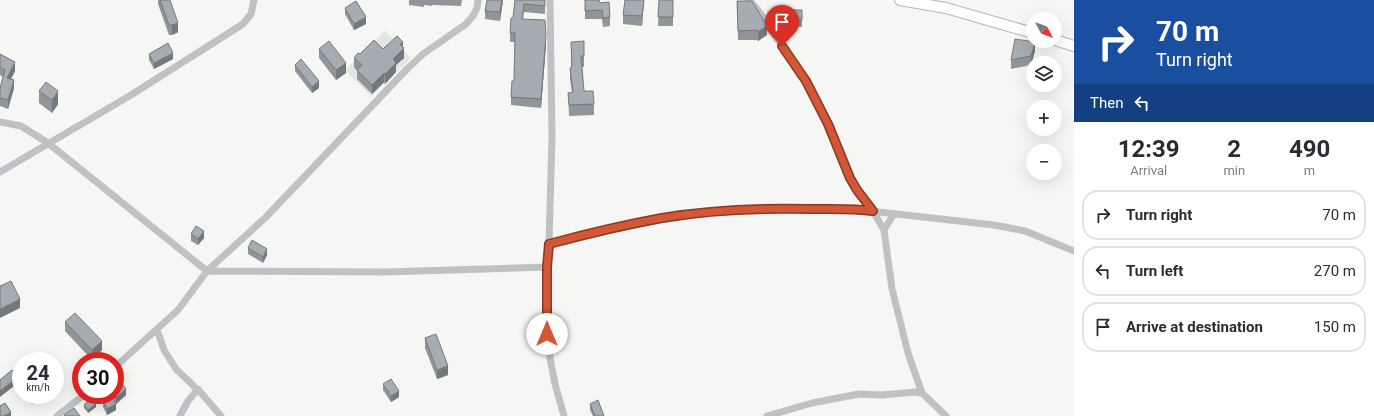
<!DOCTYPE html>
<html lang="en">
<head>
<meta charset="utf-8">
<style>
  :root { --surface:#fff; --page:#f2f2f3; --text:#2b2b33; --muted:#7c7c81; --line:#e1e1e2 }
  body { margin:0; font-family:Roboto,sans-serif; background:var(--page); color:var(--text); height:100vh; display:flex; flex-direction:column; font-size:15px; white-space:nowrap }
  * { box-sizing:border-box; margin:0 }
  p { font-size:13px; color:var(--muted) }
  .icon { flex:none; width:22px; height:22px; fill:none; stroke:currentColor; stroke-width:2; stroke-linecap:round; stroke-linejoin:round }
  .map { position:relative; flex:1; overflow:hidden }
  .sheet { display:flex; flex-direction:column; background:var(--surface); width:300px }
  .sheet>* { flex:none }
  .banner { background:#1a4fa0; color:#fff; overflow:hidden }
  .needle { width:26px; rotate:131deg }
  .tools { position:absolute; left:1026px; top:12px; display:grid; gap:8px }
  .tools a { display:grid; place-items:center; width:36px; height:36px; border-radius:50%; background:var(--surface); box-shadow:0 4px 16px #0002; font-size:20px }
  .speed { position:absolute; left:12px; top:352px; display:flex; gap:8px; font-size:20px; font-weight:700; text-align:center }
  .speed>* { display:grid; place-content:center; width:52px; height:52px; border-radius:50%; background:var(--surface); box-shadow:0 4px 16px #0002; line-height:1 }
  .speed small { font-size:10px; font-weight:400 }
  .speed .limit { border:6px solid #d22; background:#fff; color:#111 }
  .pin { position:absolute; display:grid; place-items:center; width:34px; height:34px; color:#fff; margin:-41px -17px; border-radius:50% 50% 50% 0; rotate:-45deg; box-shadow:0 0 4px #0007 }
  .pin .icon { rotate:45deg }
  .me { position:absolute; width:44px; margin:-22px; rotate:0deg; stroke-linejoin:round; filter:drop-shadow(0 0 3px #0008) }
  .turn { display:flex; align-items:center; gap:14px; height:84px; padding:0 16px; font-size:18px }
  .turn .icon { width:52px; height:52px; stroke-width:2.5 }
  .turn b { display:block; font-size:28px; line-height:34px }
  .then { display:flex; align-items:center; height:38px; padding:0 16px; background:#0003; gap:8px; font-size:15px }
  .eta { display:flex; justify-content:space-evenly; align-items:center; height:68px; text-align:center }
  .eta b { font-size:24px; font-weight:700; line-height:28px }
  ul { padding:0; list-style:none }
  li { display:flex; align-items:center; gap:12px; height:50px; margin:0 8px 6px; padding:0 8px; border:2px solid var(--line); border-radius:16px }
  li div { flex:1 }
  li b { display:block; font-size:15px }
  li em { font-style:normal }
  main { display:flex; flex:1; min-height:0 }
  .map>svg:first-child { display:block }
  .built { fill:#e4e5e4 }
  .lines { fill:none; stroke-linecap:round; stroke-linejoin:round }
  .primary-casing { stroke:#b2b6b9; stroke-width:12 }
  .minor { stroke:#bec2c5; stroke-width:7 }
  .primary { stroke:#fff; stroke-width:10 }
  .wall { fill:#8f9599 }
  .shaded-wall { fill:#74797d }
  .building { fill:#a6adb2; stroke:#74797d }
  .route-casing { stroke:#893924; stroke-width:10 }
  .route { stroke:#d35737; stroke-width:7 }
</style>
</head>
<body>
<main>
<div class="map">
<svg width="1074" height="416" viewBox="0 0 1074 416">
  <rect width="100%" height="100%" fill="#f6f6f4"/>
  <path class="built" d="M385 31 411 58 371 97 345 70Z"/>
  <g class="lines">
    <g class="primary-casing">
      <path id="primary" d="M900 0 946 8 1033 33
        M1055 40 1074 46"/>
    </g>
    <path class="minor" d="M550 0 552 137 549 244 547 267V333L550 358 555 384 564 416
      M749 0 758 10 806 81 828 124 850 178 857 190 873 211 884 230 892 289 908 353 922 393 946 416
      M0 122 21 126 48 143 207 271 385 272 547 267
      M0 172 131 95 243 24 251 14 254 0
      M884 230 894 214
      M549 244 581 235 662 218 705 213 749 210 796 209 861 210 994 225 1025 231 1074 251
      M157 329 164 350 176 369 201 393 221 416
      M115 367 178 310 207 271 266 217 407 69 423 54 466 24 473 16 477 8 478 0
      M57 416 84 395
      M180 416 188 401 198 389
      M767 416 812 403 859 394 882 395 915 392 922 393"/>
    <use href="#primary" class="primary"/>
  </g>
  <path class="wall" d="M158 0H170L178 32 172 35H169L158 4Z
    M409 0H462L461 6 432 5V6L424 5V7L409 5Z
    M487 0H503L500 21 485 19V11Z
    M515 0H545V14L524 12 523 19 546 44 541 108 511 105V97L514 81 515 42H510V33L513 18Z
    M585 0 600 3 610 17V26L603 27 602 19H585Z
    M644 0 642 26 623 24V15Z
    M659 0H673V26H658Z
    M737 1 767 35 758 41 757 40H738Z
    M345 8 366 24 354 30 345 14Z
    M780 10H802V27H780Z
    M571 42 584 56V67H582L584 91 594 104V115L569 116 568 93 572 92 570 79V68H571Z
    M403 47 404 58 396 65V72L385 84 384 82 372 94 357 79V71L354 67V58L360 54 383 49Z
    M319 49 346 73 336 80 319 58Z
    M1035 51 1031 65 1011 69V60Z
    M0 54 15 71 11 79 14 88 8 109 0 106V88L3 77 0 75Z
    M149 54 173 59 154 69 149 60Z
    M295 65 319 88 312 93 295 71Z
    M39 91 58 104 52 113 39 103Z
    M191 234 204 238 198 245 191 241Z
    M248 248 267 255 263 263 248 254Z
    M65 322 102 350 92 360 65 331Z
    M425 338 448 375 437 379 425 348Z
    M383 384 399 397 391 402 383 390Z
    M27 395H38L39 399 32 404Z
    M109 395H126L116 404V410L107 415 103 407V401L109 397Z
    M590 404 604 416H593L590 410Z
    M84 405 96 407 88 413 84 408Z"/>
  <path class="shaded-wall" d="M502 0H503L500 21V12Z
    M644 0 642 26V16Z
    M366 17V24L354 30V24Z
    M178 23V32L172 35V25Z
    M767 26V35L758 41V32Z
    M546 35V44L541 108V99Z
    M403 42V50L404 48V58L396 65V72L385 84V74L400 44Z
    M1035 42V51L1031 65V56Z
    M173 53V59L154 69V63Z
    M15 62V71L7 87V78Z
    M346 63V73L336 80V70Z
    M384 73V82L372 94V85Z
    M14 80V88L8 109V100Z
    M319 81V88L312 93V87Z
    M58 91V104L52 113V100Z
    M204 231V238L198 245V239Z
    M267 249V255L263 263V257Z
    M20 299V308L0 318V309Z
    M102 341V350L92 360V350Z
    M448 366V375L437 379V370Z
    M18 377V383L0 397V391Z
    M126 389V395L116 404V410L107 415V409L116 404V398Z
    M399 391V397L391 402V396Z
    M39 396V399L32 404V401Z
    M96 404V407L88 413V410Z
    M11 412V416H4Z"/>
  <path class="building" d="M160 0H170L178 23 172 25H169Z
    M487 0H502L500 12 485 11Z
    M515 0H545V6L524 4 522 19 545 20 546 35 541 99 511 97 512 81H514L515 33H510L511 18H513Z
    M585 0H599L600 3 609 2 610 17 603 18 602 10 585 11Z
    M625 0H644L642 16 623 15Z
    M659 0H673V17H658Z
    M356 1 366 17 354 24 345 8Z
    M737 1H752L767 26 758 32 757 30 738 31Z
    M780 10H802V20L780 21Z
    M397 36 403 42 400 44 404 48 393 59 396 63 385 74 384 73 372 85 357 70 362 65 354 58 358 53 360 54 374 40 383 49Z
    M1015 39 1035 42 1031 56 1011 60Z
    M329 41 346 63 336 70 319 49Z
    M584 41V56H581L584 91H593L594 104 569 105 568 93 573 92 570 68 572 67 571 42Z
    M168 43 173 53 154 63 149 54Z
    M0 54 15 62 7 78 14 80 8 100 0 98V88L5 70 0 67Z
    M301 59 319 81 312 87 295 65Z
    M46 82 58 91 52 100 39 91Z
    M196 226 204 231 198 239 191 234Z
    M252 240 267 249 263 257 248 248Z
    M11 281 20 299 0 309V286Z
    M75 313 102 341 92 350 65 322Z
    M436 334 448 366 437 370 425 338Z
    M12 370 18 377 0 391V380Z
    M391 379 399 391 391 396 383 384Z
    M119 380 126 389 116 398 113 395H115V384Z
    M29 395H38L39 396 32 401Z
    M112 396 116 404 107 409 103 401Z
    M91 398 96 404 88 410 84 405Z
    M598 400 604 416H595L590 404Z
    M5 403 11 412 4 416H0V406Z
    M74 408 80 416H65L64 415Z"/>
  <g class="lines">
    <g class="route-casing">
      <path id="route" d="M547 334V267L549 244C586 234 624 225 662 218 710 210 761 208 810 209 831 209 852 208 873 211L857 190 850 178 828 124 806 81 782 46"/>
    </g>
    <use href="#route" class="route"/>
  </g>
</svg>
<div class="tools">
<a><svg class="needle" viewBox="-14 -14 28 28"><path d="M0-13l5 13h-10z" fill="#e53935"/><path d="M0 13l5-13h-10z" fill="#7c7c81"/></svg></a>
<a><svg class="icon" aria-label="layers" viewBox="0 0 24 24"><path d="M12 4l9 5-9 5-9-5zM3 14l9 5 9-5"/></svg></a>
<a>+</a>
<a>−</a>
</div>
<div class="speed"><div>24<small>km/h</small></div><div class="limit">30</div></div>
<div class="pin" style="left:782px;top:46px;background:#d93025"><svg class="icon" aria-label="arrive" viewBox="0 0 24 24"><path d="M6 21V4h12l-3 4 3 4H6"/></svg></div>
<svg class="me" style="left:547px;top:334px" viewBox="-20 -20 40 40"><circle r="19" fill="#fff"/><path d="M0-13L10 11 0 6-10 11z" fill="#d35737"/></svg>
</div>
<section class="sheet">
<div class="banner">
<div class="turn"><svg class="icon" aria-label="right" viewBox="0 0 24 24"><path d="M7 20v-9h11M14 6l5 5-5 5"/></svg><div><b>70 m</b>Turn right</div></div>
<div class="then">Then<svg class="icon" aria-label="left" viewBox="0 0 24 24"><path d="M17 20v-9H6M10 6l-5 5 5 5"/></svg></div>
</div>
<div class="eta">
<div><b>12:39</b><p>Arrival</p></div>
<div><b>2</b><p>min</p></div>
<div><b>490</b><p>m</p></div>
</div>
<ul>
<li><svg class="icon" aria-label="right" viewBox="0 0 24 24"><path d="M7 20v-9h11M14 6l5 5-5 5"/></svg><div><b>Turn right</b></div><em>70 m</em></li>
<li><svg class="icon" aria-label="left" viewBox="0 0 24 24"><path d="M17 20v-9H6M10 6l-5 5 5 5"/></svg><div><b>Turn left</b></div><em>270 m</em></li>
<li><svg class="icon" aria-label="arrive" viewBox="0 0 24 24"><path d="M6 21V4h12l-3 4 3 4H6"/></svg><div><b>Arrive at destination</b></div><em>150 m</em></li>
</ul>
</section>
</main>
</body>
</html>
